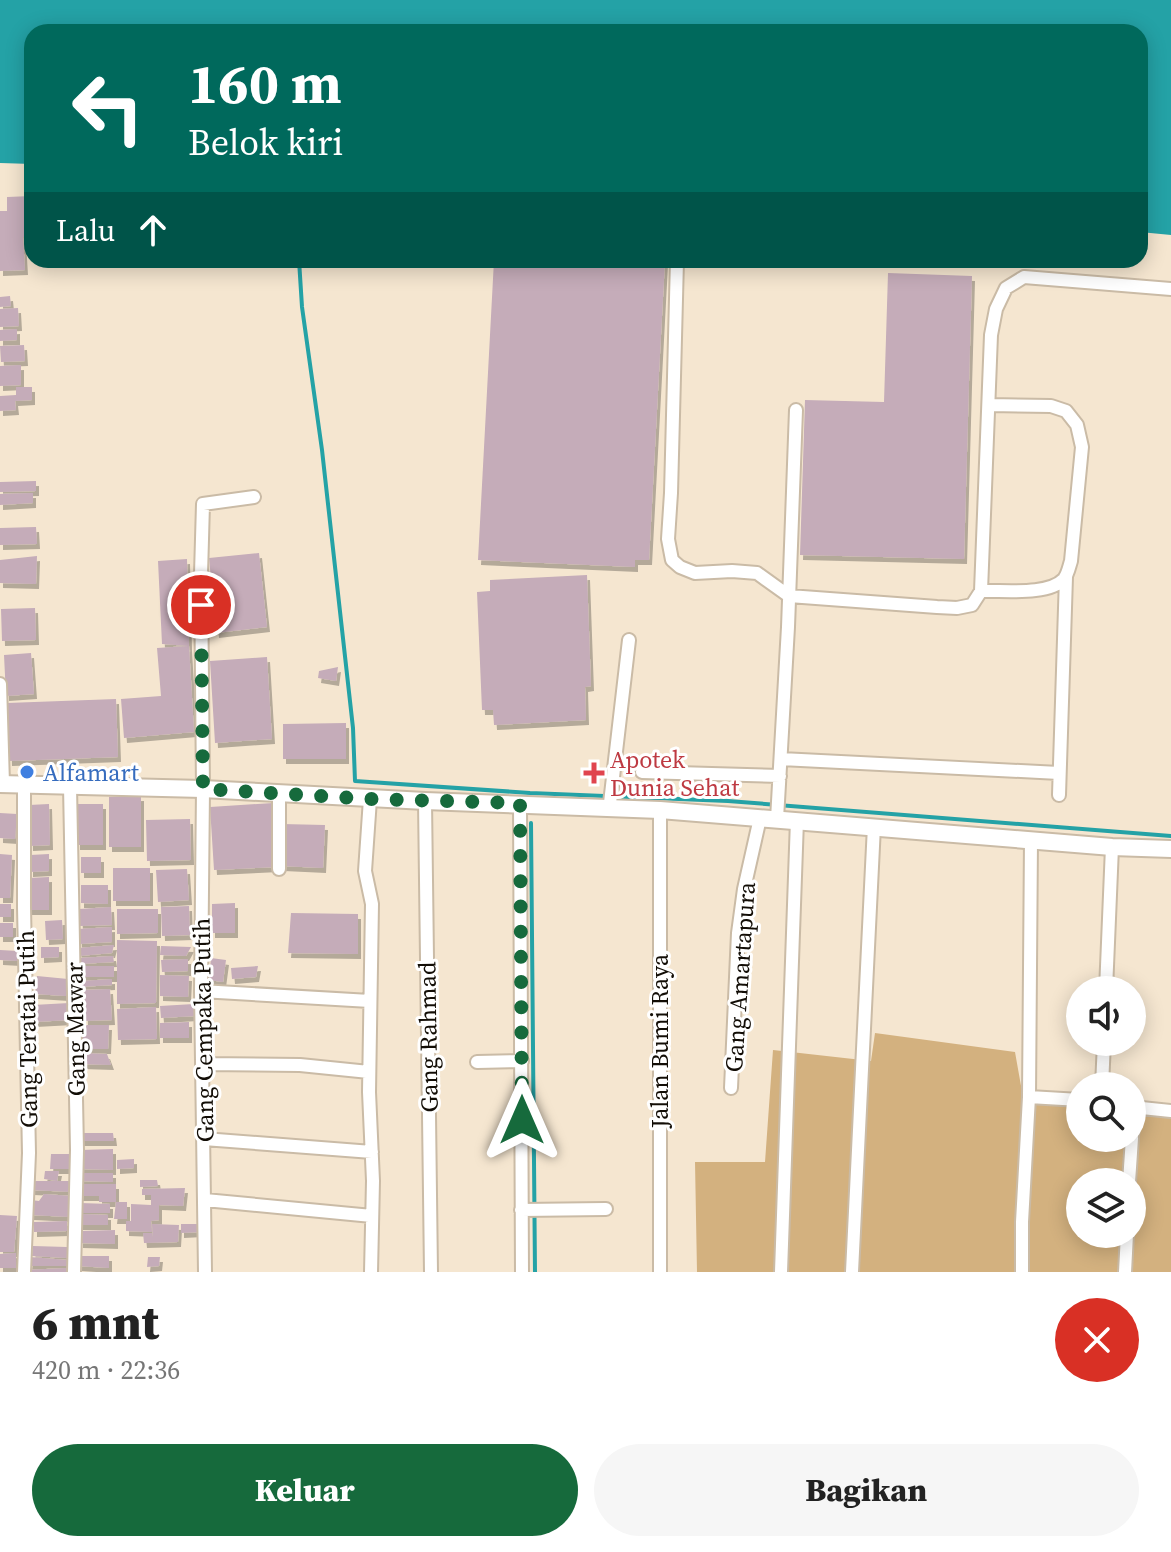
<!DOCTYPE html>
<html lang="id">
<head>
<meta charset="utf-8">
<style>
  :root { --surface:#fff; --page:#f6f6f6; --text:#222; --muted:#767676; --accent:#166a3c }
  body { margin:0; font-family:"Source Serif 4",serif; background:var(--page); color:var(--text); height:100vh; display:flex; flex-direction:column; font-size:30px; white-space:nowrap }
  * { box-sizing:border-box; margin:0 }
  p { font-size:26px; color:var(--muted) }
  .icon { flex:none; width:44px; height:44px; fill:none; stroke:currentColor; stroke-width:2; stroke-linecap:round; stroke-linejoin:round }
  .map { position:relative; height:1272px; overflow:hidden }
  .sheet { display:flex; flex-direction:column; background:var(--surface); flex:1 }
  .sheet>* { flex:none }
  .top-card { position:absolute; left:24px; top:24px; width:1124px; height:244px; border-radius:24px; box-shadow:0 4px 20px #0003; background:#00695c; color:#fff; overflow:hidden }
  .controls { position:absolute; left:1066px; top:976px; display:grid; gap:16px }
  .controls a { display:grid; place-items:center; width:80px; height:80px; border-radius:50%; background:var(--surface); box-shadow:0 4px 20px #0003; font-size:40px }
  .pin { position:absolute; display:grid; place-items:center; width:68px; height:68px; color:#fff; margin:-34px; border:4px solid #fff; border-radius:50%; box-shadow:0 2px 8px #0007 }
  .me { position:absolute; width:88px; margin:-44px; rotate:0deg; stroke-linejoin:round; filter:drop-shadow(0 0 6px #0008) }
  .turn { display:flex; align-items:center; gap:28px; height:168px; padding:0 32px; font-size:36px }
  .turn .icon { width:104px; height:104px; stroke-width:2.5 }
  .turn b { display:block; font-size:56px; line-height:68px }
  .then { display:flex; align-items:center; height:76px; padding:0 32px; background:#0003; gap:16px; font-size:30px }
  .round { display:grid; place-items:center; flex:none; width:84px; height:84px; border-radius:42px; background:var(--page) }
  .summary { display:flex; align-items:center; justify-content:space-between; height:136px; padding:0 32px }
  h1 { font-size:48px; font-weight:800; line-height:60px }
  .button { display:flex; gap:16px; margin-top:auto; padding:16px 32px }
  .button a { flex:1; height:92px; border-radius:48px; background:var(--accent); color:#fff; font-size:32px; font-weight:800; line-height:92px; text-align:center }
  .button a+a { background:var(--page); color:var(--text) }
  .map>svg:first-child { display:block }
  .green { fill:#d3b17f; fill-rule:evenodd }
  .water { fill:#24a2a6 }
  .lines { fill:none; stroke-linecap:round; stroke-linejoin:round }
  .stream { stroke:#24a2a6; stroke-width:4 }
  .building { fill:#c5acb9; filter:url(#shadow) }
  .minor-casing { stroke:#cabba6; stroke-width:16 }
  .major-casing { stroke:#cabba6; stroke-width:20 }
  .minor { stroke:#fff; stroke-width:12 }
  .major { stroke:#fff; stroke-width:16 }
  .route { stroke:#166a3c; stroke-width:14; stroke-dasharray:0 25.2 }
  .shop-dot { fill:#3f7fe0; stroke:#fff; stroke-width:3 }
  .health-dot { fill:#e0444e; stroke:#fff; stroke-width:3 }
  .labels { text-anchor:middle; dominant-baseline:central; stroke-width:6; stroke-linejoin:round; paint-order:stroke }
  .health-label { font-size:24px; fill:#be3a42; stroke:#fff; text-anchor:start }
  .shop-label { font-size:24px; fill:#366cbe; stroke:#fff; text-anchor:start }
  .street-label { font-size:24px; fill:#120d06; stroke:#fff }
</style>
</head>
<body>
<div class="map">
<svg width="1171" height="1272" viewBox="0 0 1171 1272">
  <defs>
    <filter id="shadow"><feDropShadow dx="3" dy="5" stdDeviation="0" flood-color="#0004"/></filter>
  </defs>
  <rect width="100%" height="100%" fill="#f5e6d0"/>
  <path class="green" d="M875 1033 1015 1052 1023 1097 1080 1100V1138H1132V1103L1171 1105V1272H697L695 1162H765L773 1050 871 1061ZM1080 1182H1132V1234H1080Z"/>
  <path class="water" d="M0 0H1171V235L1140 232V32H32V164L0 163Z"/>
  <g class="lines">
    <path class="stream" d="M299 260 302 307 322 450 353 728 355 781 530 793 728 801 1171 836
      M531 823 535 1272"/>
  </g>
  <path class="building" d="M32 196V206H28L30 237H23L25 270 0 271V211H7V197Z
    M494 260H665L649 560H635V567L478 560Z
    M888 273 972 276 964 559 800 555 805 400 884 402Z
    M10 296 11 306 0 307V297Z
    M18 308 19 326 0 327V309Z
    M17 329V340L0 341V330Z
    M24 345 25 361 1 362 0 346Z
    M21 365V385L0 386V366Z
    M16 387H32V400L15 401 16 410 0 411V396L16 395Z
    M36 481V491L0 492V482Z
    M33 493V503L0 505V494Z
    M36 527 37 544 0 545V528Z
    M259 553 267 627 216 633 209 558Z
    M37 556 36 584 0 583V560Z
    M187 559 189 646 162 644 158 561Z
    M587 575 591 686 585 687 586 720 494 725 493 710H482L477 592 490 591V580Z
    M35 608 36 640 2 641 1 609Z
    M189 646 194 732 124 738 121 699 161 696 157 648Z
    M31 653 34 694 6 696 4 655Z
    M267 657 272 739 215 743 210 661Z
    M338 667 336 681 318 678 319 671Z
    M116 699 118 757 9 761 7 703Z
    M346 723V759H283V724Z
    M141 796V847H109V797Z
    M273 803 276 867 214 870 210 807Z
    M49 804 50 845 30 846 29 805Z
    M77 804H103V845H77Z
    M0 813 17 814 15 839 0 838Z
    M190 819 191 860 147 861 146 820Z
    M282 824 325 825 323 868 281 866Z
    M0 854 12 855 10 898H0Z
    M49 854V871L30 872V855Z
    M81 857H101V873H81Z
    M113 868H150V901H113Z
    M187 869 189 900 158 902 156 870Z
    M49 877V910H28V878Z
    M81 885H108V904L81 903Z
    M235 903V933H212V904Z
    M0 904H11V917H0Z
    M189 906 190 935 162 936 161 907Z
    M111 907 112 925 80 926 79 909Z
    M117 909H158V933L117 934Z
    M291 913 358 914V954L288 953Z
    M62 920 63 939 46 940 45 921Z
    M0 923H13V937H0Z
    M112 927V942L79 944 78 929Z
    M117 940 157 941 156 1003 117 1004Z
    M114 945 112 953 79 956 78 948Z
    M161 946 191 947 186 956 160 955Z
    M41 947H59V957L41 958Z
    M0 950 18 951V961L0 960Z
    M113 956 114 962 80 964 79 958Z
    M211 958 226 960 223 982 209 980Z
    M188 959V971L162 972 161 960Z
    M82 966H114V977H81Z
    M258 966 256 977 232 979 231 968Z
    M160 975 189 976 188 997 160 996Z
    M37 976 68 979 66 996 35 994Z
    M112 979V985L80 987 82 981Z
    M110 989 112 1020 85 1021 84 990Z
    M69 1003 70 1020 33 1022V1005Z
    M194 1004 195 1016 161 1018 160 1006Z
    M156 1007 157 1039 118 1040 117 1009Z
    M189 1022V1038H160V1023Z
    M81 1025H109L108 1049H81Z
    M79 1053 107 1054 111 1065 79 1064Z
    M80 1133H113L114 1141H81Z
    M113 1149V1170L81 1169 80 1150Z
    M51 1154H69L70 1169H50Z
    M134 1159V1168L117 1169V1160Z
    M45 1171H59L57 1181 44 1179Z
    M81 1173H113V1182L81 1181Z
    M140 1180H157L158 1186 140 1187Z
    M32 1181H72V1192L31 1190Z
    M81 1184H116V1202H99V1196H80Z
    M185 1188 183 1206 159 1205V1220L151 1221 152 1232 126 1231V1221H131V1204L151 1205V1195H142V1189Z
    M44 1194 71 1196 70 1217 31 1215V1200L39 1201Z
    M116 1202H127V1219H114Z
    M80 1203 110 1204V1213H79Z
    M80 1214 108 1215V1225H79Z
    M0 1215 17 1216 14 1252H0Z
    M67 1221V1231L34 1232V1222Z
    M152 1224 179 1225 178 1242 144 1243 143 1233H152L153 1237Z
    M181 1224H199L200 1232 181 1233Z
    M115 1230V1244L80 1243V1231Z
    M33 1246 67 1247V1258L32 1256Z
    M16 1253V1268H0V1254Z
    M78 1256H109V1268L78 1266Z
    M30 1257 67 1260 69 1266H29Z
    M148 1257H160L159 1266 147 1267Z
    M68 1268 69 1272H24V1270Z"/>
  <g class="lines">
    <g class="minor-casing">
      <path id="minor" d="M677 260 671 493 668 539 672 560 680 567 695 573 732 571 757 573 789 596 937 607 957 608 972 605 981 591 991 335 996 309 1006 288 1024 277 1171 289
        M981 591C1003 590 1048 596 1064 579 1068 574 1069 567 1071 561L1082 447 1077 425 1066 411 1051 406 989 405
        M0 684 3 784
        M781 759 1059 773
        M642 772 780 776
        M70 786 77 1150 74 1272
        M1059 795 1066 577
        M370 799 365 871 372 904 369 1092 373 1181 371 1272
        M425 801 431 1272
        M520 803 522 1272
        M610 803 629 640
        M660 810V1272
        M777 819 788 627 796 410
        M279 869V793
        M1106 990 1112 847
        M201 991 370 1001
        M477 1062 522 1061
        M202 1064 300 1065 369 1072
        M1102 1086 1104 1042
        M731 1088 738 933 744 889 760 818
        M1029 1097 1080 1100
        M1132 1107 1171 1111
        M1132 1136 1135 1107
        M204 1139 372 1152
        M1129 1182 1132 1138
        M205 1200 372 1216
        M521 1210 606 1209
        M24 1272 29 1153 24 907V786
        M205 1272 201 991 203 789 201 574 203 504 254 497
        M781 1272 797 820
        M852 1272 874 826
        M1022 1272V1222L1029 1097 1031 840
        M1125 1272 1127 1234"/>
    </g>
    <g class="major-casing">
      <path id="major" d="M0 784 203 789 425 801 660 810 1112 847 1171 849"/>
    </g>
    <use href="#minor" class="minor"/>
    <use href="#major" class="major"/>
  </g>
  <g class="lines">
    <path class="route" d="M201 605 203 789 370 799 520 803 522 1120"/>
  </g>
  <circle class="shop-dot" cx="27" cy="772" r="8"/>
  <path class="health-dot" d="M590 761h8v8h8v8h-8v8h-8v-8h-8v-8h8z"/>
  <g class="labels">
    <g class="health-label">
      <text x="610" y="759">Apotek<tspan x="610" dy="28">Dunia Sehat</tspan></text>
    </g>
    <g class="shop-label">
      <text x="43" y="772">Alfamart</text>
    </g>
    <g class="street-label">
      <text transform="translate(740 977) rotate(-86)">Gang Amartapura</text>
      <text transform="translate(27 1029) rotate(-91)">Gang Teratai Putih</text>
      <text transform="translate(75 1029) rotate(-91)">Gang Mawar</text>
      <text transform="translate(203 1030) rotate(-91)">Gang Cempaka Putih</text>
      <text transform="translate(428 1037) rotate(-91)">Gang Rahmad</text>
      <text transform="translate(659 1041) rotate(-90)">Jalan Bumi Raya</text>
    </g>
  </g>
</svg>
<div class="controls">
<a><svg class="icon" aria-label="sound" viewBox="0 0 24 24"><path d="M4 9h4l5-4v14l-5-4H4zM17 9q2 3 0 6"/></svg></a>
<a><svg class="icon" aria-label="search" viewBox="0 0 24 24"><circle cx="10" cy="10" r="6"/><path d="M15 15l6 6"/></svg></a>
<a><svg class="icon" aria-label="layers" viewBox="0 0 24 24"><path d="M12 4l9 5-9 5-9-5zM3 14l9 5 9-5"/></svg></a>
</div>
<div class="pin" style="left:201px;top:605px;background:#d93025"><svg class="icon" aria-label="arrive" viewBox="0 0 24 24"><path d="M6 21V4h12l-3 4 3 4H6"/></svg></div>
<svg class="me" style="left:522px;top:1120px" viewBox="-20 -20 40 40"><path d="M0-17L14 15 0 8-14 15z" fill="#166a3c" stroke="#fff" stroke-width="4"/></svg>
<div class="top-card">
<div class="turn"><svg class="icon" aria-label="left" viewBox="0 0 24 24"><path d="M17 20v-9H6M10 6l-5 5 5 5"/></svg><div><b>160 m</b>Belok kiri</div></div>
<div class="then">Lalu<svg class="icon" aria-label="ahead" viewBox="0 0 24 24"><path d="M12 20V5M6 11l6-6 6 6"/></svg></div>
</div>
</div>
<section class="sheet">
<div class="summary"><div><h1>6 mnt</h1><p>420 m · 22:36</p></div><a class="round" style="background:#d93025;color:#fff"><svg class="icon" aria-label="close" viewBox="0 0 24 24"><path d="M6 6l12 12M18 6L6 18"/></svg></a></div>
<div class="button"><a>Keluar</a><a>Bagikan</a></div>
</section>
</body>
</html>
